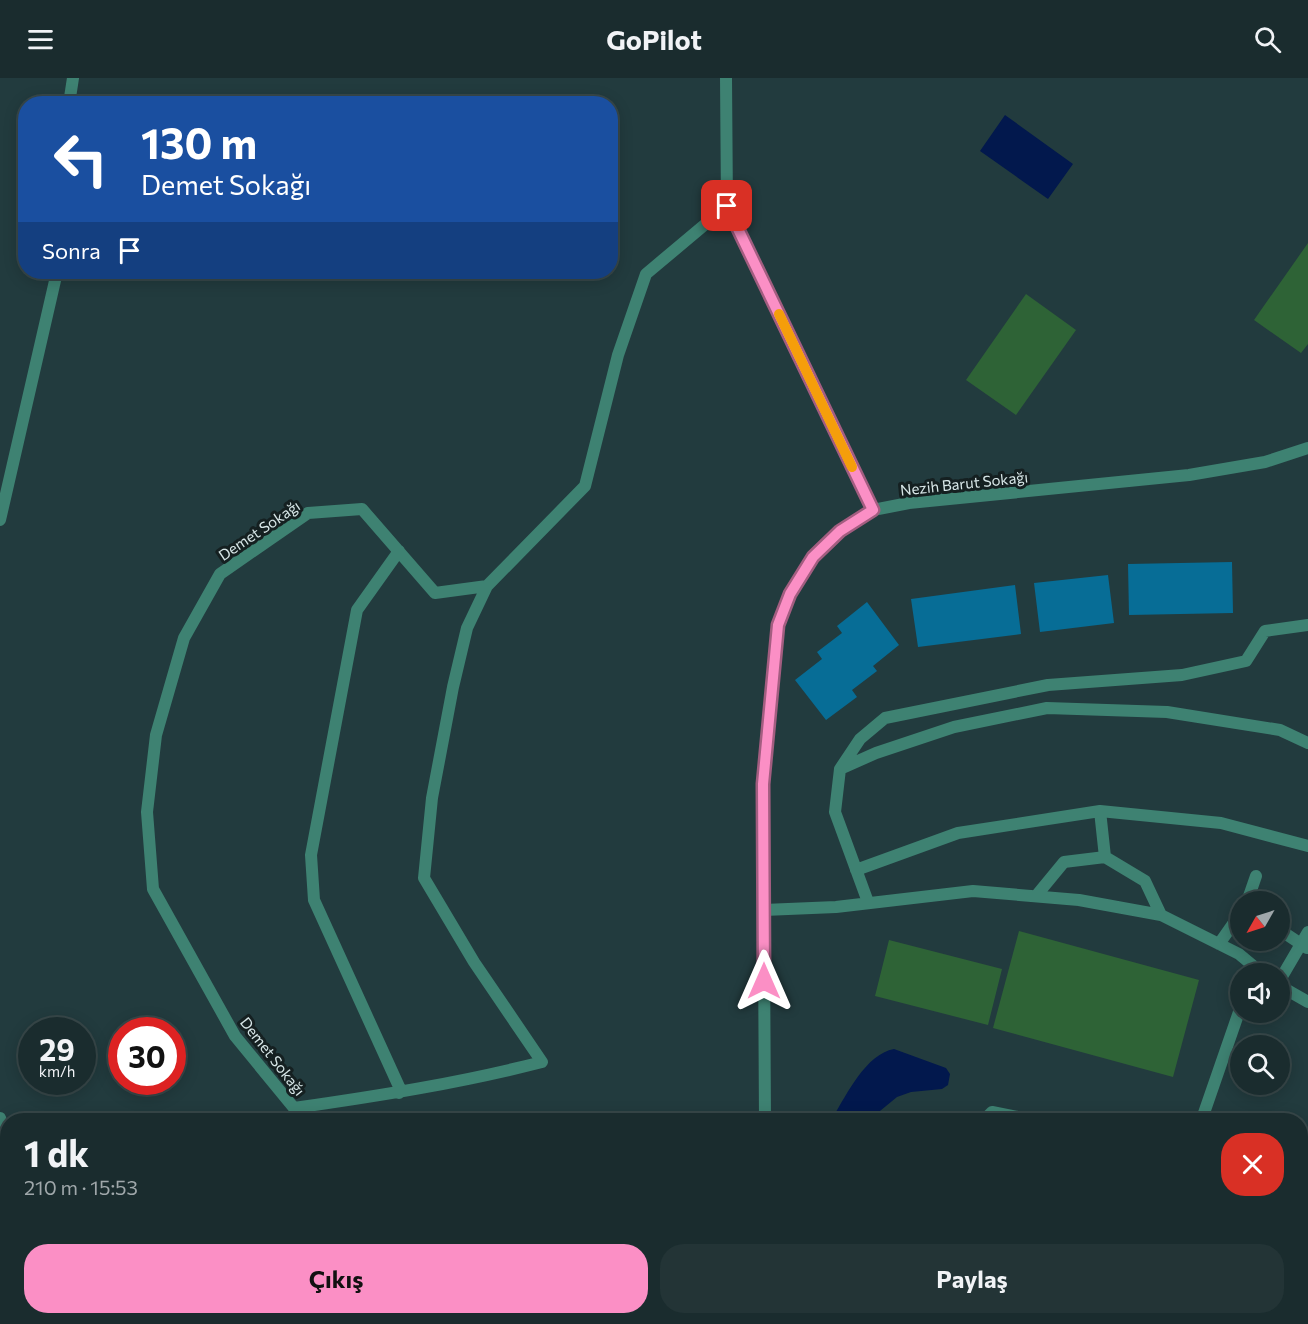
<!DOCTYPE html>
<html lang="tr">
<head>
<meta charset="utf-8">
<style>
  :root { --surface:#1a2c2e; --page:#233436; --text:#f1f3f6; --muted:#9fa7aa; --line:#38484a; --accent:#fb8fc5 }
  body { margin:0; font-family:Commissioner,sans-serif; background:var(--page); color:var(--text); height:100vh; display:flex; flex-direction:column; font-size:22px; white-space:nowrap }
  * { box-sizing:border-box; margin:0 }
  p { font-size:20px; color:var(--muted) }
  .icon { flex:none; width:33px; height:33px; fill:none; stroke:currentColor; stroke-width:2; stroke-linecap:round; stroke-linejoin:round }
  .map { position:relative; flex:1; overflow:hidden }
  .drawer { position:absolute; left:0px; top:1035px; width:1308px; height:212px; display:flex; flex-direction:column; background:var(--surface); border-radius:24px 24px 0 0; box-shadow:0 3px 15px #0003,0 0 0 2px var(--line) }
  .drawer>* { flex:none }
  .banner { position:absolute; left:18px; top:18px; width:600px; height:183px; border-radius:24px; box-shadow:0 3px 15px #0003,0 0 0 2px var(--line); background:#1a4fa0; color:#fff; overflow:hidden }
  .needle { width:39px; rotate:231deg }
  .fabs { position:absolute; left:1230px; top:813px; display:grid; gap:12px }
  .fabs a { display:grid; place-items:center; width:60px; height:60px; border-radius:50%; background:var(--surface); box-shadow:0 3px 15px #0003,0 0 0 2px var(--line); font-size:30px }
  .speed { position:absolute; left:18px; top:939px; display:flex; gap:12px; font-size:30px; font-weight:700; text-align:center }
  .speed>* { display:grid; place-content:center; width:78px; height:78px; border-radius:50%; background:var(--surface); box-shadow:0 3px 15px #0003,0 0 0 2px var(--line); line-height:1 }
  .speed small { font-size:15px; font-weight:400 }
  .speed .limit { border:9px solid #d22; background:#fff; color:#111 }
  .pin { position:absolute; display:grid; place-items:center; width:51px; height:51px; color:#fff; margin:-26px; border-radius:12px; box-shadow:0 3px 9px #0006 }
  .me { position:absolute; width:66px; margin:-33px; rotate:0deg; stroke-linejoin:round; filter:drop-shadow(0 0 4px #0008) }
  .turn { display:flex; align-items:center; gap:21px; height:126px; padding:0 24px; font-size:27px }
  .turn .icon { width:78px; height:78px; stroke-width:2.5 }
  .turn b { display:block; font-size:42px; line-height:51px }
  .then { display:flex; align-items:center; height:57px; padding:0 24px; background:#0003; gap:12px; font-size:22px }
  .round { display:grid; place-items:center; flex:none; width:63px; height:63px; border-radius:24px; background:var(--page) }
  .summary { display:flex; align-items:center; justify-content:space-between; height:102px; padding:0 24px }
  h1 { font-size:36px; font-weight:700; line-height:45px }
  .cta { display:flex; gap:12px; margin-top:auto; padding:12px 24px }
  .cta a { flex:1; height:69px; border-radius:24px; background:var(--accent); color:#111; font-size:24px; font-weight:700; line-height:69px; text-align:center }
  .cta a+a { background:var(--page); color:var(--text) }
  header { display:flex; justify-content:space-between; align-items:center; height:78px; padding:0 24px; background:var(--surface); font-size:27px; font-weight:700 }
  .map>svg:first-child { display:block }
  .green { fill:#2e6336 }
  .water { fill:#02184d }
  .building { fill:#076d96 }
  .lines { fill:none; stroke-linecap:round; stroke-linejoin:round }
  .lane { stroke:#3e8272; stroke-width:12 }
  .street { stroke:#3e8272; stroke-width:12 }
  .secondary { stroke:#33ab92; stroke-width:12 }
  .route-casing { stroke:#a35d80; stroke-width:15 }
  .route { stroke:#fb8fc5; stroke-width:10 }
  .slow { stroke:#f59e0b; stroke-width:10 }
  .labels { text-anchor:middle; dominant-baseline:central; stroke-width:6; stroke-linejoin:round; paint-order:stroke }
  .street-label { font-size:15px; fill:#d8e7e8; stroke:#152021 }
</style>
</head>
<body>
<header><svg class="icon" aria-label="menu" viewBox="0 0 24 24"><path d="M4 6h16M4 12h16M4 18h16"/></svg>GoPilot<svg class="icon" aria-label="search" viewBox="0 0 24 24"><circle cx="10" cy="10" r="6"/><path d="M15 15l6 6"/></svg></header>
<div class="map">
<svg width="1308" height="1246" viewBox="0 0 1308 1246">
  <rect width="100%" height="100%" fill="#223b3e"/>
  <path class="green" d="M1308 165V266L1301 275 1254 242Z
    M1026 216 1076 252 1016 337 966 302Z
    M1019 853 1199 902 1173 999 993 950Z
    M889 862 1002 891 988 947 875 918Z"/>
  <path class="water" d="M1005 37 1073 86 1048 121 980 73Z
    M894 971 946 990 950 996 948 1007 942 1011 911 1014 897 1019 869 1042H834L833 1039C847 1016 866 976 894 971Z"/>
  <path class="building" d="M1232 484 1233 535 1129 537 1128 486Z
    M1108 497 1114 545 1040 554 1034 505Z
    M1015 507 1021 556 918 569 911 521Z
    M867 524 899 567 873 588 877 593 852 612 857 619 826 642 795 602 822 581 817 574 842 555 837 548Z"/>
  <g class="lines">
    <path class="lane" d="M840 691 876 675 954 649 1047 630 1167 634 1280 652 1308 665
      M1100 733 1105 779
      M856 792 958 755 1100 733 1221 745 1308 768
      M1036 818 1064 784 1105 779 1145 803 1161 837
      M868 824 835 734 840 691 860 661 885 640 1048 607 1182 597 1246 583 1265 553 1308 547
      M1247 824 1256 798
      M764 832 836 829 973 813 1079 822 1161 837 1239 876 1263 896
      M1280 852 1307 870
      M1219 866 1240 836
      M1280 902 1308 854
      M1280 908 1308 924
      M984 1042 992 1034 1033 1042
      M1210 1042 1204 1035 1240 931
      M1300 1140 1308 1147
      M1300 1187 1308 1193
      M326 1239 327 1246
      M572 1239 573 1246
      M1071 1239 1084 1246
      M846 1246 848 1239
      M997 1246 999 1239"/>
    <path class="street" d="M726 0 727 128
      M69 26 73 0
      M0 442 57 194
      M399 473 357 532 311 777 314 822 401 1013 399 1015
      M487 508 467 550 453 609 432 720 424 800 474 884 542 984C460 1005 378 1018 294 1030L235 958 153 811 147 734 156 657 184 560 220 496 308 435 362 431 435 515 487 508 585 408 618 277 646 196 727 128 873 432
      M0 1040 8 1062
      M765 1042 763 706 778 547 790 516 813 479 840 453 873 432 909 425 1189 397 1265 384 1308 370
      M33 1239V1246
      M773 1239 774 1246"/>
    <path class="secondary" d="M0 1152 8 1156
      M0 1212 8 1216
      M50 1239 63 1246
      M159 1239 172 1246"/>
  </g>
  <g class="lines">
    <g class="route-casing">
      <path id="route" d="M727 128 873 432 840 453 813 479 790 516 778 547 763 706 764 903"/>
    </g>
    <use href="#route" class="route"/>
    <path class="slow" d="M779 236 852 389"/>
  </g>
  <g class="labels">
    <g class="street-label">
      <text transform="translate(964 405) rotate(-6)">Nezih Barut Sokağı</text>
      <text transform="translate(259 452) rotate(-34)">Demet Sokağı</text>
      <text transform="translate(273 978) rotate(52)">Demet Sokağı</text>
    </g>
  </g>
</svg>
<div class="fabs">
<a><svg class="needle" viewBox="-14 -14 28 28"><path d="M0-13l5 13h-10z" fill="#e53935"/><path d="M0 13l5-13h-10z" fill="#9fa7aa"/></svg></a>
<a><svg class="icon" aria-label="sound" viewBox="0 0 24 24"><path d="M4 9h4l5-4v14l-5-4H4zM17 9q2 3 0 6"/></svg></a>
<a><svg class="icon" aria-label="search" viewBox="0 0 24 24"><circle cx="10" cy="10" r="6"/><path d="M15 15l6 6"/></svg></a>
</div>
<div class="speed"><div>29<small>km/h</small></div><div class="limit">30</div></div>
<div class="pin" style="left:727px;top:128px;background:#d93025"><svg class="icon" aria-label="arrive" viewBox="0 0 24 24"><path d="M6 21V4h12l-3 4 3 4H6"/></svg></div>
<svg class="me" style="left:764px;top:903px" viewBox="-20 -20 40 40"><path d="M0-17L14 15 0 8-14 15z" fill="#fb8fc5" stroke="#fff" stroke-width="4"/></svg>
<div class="banner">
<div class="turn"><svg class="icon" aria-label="left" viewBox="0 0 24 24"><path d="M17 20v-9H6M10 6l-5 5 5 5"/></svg><div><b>130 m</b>Demet Sokağı</div></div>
<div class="then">Sonra<svg class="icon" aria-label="arrive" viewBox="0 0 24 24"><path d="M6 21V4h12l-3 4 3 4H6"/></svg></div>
</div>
<section class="drawer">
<div class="summary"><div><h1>1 dk</h1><p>210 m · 15:53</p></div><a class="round" style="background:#d93025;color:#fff"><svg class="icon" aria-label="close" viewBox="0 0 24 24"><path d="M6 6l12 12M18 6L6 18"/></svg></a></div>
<div class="cta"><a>Çıkış</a><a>Paylaş</a></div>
</section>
</div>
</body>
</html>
